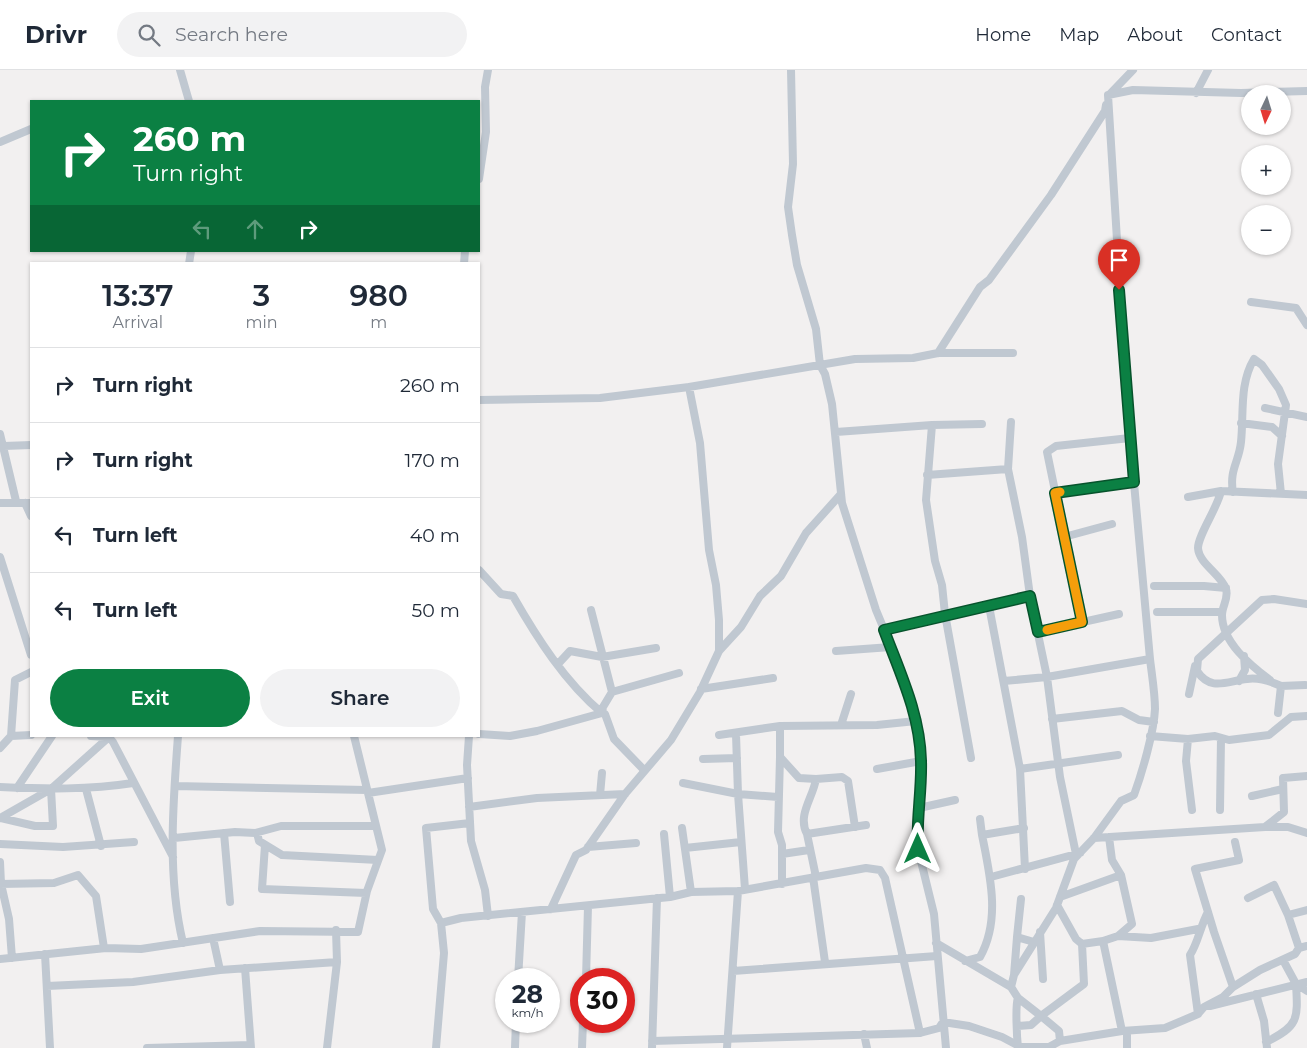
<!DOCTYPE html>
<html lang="en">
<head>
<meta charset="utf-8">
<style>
  :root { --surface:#fff; --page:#f2f2f3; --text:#1f2937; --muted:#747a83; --line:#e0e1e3; --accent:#0b8043 }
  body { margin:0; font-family:Montserrat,sans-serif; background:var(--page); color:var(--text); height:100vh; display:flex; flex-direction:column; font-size:19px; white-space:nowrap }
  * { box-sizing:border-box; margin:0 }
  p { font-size:16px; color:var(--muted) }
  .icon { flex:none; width:28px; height:28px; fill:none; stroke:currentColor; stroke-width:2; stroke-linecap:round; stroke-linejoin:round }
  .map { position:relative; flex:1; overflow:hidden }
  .panel { position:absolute; left:30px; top:192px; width:450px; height:475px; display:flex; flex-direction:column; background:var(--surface); border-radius:0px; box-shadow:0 1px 4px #0004 }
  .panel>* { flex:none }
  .guide { position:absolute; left:30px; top:30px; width:450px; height:152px; border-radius:0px; box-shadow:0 1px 4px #0004; background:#0b8043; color:#fff; overflow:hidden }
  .needle { width:32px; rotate:184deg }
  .buttons { position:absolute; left:1241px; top:15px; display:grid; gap:10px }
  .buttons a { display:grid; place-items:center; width:50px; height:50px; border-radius:50%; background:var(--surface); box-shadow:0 1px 4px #0004; font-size:25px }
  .speed { position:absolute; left:495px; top:898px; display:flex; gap:10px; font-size:25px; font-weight:700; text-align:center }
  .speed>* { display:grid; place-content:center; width:65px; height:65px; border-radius:50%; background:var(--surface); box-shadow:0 1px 4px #0004; line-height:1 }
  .speed small { font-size:12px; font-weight:400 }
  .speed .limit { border:8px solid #d22; background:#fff; color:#111 }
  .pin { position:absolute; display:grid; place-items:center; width:42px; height:42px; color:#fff; margin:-51px -21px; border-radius:50% 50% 50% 0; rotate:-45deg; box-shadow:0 0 5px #0007 }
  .pin .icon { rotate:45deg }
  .me { position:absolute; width:55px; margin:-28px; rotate:0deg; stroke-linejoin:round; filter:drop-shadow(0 0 4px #0008) }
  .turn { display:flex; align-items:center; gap:18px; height:105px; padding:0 20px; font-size:22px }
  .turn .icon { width:65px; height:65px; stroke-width:2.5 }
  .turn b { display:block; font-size:35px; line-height:42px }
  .lanes { display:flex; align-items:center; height:48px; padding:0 20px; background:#0003; justify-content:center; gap:25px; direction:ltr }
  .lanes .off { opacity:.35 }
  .eta { display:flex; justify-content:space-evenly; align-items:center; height:85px; text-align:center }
  .eta b { font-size:30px; font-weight:600; line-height:35px }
  .button { display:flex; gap:10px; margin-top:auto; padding:10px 20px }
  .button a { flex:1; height:58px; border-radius:30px; background:var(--accent); color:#fff; font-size:20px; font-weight:600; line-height:58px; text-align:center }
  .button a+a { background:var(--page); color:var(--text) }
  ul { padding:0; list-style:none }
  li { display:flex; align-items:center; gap:15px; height:75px; padding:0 20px; border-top:1px solid var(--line) }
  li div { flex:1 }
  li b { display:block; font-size:19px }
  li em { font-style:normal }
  header { display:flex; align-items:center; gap:30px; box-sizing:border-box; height:70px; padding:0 25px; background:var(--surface); border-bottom:1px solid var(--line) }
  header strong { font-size:24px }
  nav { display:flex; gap:28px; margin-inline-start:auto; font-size:18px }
  .search { width:350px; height:45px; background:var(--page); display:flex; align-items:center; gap:12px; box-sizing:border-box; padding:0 18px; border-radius:28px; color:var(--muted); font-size:19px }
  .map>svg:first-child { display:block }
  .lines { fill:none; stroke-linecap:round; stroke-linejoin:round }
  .minor { stroke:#c0c8d1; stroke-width:8 }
  .route-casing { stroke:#07532c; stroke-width:12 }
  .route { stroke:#0b8043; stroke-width:9 }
  .slow { stroke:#f59e0b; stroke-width:9 }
</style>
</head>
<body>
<header>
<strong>Drivr</strong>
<div class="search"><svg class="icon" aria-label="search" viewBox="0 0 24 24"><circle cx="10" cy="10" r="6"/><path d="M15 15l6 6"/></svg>Search here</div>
<nav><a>Home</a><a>Map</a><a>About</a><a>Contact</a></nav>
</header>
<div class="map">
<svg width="1307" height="978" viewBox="0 0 1307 978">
  <rect width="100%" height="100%" fill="#f2f0f0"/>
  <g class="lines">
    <path class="minor" d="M180 0 189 31
      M791 0 793 94 788 137 792 165 797 195 816 259 820 295 825 304 832 334 842 433 876 540 902 603 917 654 921 691 918 779 934 844 946 978
      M1196 23 1208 0
      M1109 25 1133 0
      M0 72 31 59
      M479 109 486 62 485 17 488 0
      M189 194 191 181
      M464 194 465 181
      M1251 232 1296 238 1307 255
      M938 283 980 217 989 210 1051 125 1105 41 1106 35
      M689 317 700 373 709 480 716 515 719 550V581
      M479 330 600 328 689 317 855 289 913 288 938 283H1013
      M1265 338 1307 347
      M1011 352 1008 399 1022 467 1030 526
      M1241 353 1272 357 1282 366
      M932 355 926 430 935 491 942 515 945 544 971 688
      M836 362 932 355 982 354
      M0 364 16 431
      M4 376 31 375
      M927 405 1008 399
      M1221 421C1218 437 1198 465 1198 478 1199 494 1221 504 1226 519 1229 528 1222 536 1222 545 1222 572 1250 595 1270 610
      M1233 422C1229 400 1239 392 1241 372 1244 344 1239 314 1254 289L1262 295 1279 319 1286 335 1278 394 1281 424
      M1055 423 1134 412
      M1188 427 1221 421 1307 425
      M0 433H31
      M25 433 31 446
      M1064 467 1112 454
      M0 487 31 585
      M479 500 501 524 513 526C537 568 565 612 602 643L537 661 510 666 479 664
      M1154 516H1204L1226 518
      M989 536 1020 699
      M591 540 612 622
      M1157 542H1222
      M1082 552 1047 382 1056 376 1130 368
      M884 560 1030 526 1047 607 1150 589C1152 606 1155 623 1155 639 1154 662 1142 703 1134 725L1121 731 1094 768 1074 789 1056 838 1014 905 1011 917
      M1038 562 1119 544
      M836 581 891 577
      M1150 589 1128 347 1108 25 1133 20 1241 23 1307 21
      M558 594 570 581 602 587 656 578
      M1004 611 1047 607 1060 707 1076 784
      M1239 611 1245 600 1244 586
      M1281 616 1305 615
      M701 619 773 608
      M1189 624 1195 596
      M1278 643 1281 616C1270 611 1259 607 1247 609 1227 611 1211 622 1197 601L1198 589 1262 530 1274 529 1307 534
      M1052 649 1122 641 1139 650 1154 652
      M841 655 851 624
      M780 656V687L799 708 816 709
      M719 665 780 656 877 655 916 651
      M11 666 31 665
      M91 666 109 667
      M108 666 113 672 173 787
      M178 666C173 733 167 807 183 873
      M469 666 467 695 471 771 485 820 488 846
      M1150 666 1188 669 1215 666 1229 670 1269 665 1291 647 1307 646
      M1188 669 1186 691 1192 740
      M0 678 11 666 15 610 31 602
      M780 687 778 762 782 775V814
      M703 689 737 688
      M877 699 921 691
      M644 700 614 669 605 644 602 643 603 637 612 622 679 603
      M683 713 738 724 736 664
      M175 716 367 720
      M0 717C46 719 88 720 133 713
      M17 718 52 666
      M86 719 101 776
      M368 723 468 708
      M600 725 602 703
      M1252 726 1283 719
      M469 737 537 728 625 724
      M919 738 955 730
      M1220 740 1221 668
      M0 748 51 719 109 667
      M0 748 35 756H53L51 719
      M980 749 982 765
      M470 753 426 758 433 839 441 853 461 848 670 827 691 822 738 821 866 798 880 800 885 808 920 963
      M1265 757H1288L1307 763
      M682 758 691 822
      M224 763 230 832
      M257 763 259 771 282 785 378 790
      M664 764 670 827
      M807 764C797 745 813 728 816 709L842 707 848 711 855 757
      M174 768 235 762 255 763 281 756H376
      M1094 768 1265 757 1284 742 1283 708 1307 706
      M0 774 63 777 134 772
      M265 775 262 819 366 823
      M588 777 636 773
      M685 778 741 772
      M782 784 809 780
      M0 792 1 814 9 849 12 888
      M1025 799 1020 699 1118 685
      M813 807 825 892
      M816 807 807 764 866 755
      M991 807 1080 783
      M0 814 54 813 78 805 96 826 104 878
      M745 819 738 724 778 727
      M1060 827 1121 805
      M1248 828 1274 815 1288 845
      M1057 835 1076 869 1082 874
      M551 839 576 785 586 780 625 724 671 670 700 622 719 581 741 557 760 526 781 506 806 463 841 424
      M1040 862 1043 909
      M1118 866 1151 868 1198 859
      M1017 867 1021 829
      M213 868 220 900
      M1103 871 1118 866 1132 854 1121 805 1112 790 1109 767
      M936 873 1011 917 1018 928 1041 946 1084 914 1082 874 1103 871 1122 961
      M1299 878 1288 845 1307 840
      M45 884 50 978
      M0 889 106 878 141 879 260 861 358 862 367 821 382 780 354 666
      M1283 890 1296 914 1307 921
      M965 891 980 887C1001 850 990 805 982 765L1024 758
      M245 898 251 978
      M733 901 937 886
      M1014 905 1017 867 1034 872
      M518 909 522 842
      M586 909 588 836
      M47 916 133 912 220 900 337 892
      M1233 917 1214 862 1195 799 1239 790 1235 772
      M1256 924 1264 951 1267 978
      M1018 928C1015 936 1017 968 1018 978
      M1210 936 1307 912
      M1198 944 1190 885C1198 873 1200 857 1208 842
      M1018 956 1031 955 1041 946 1059 961 1060 971
      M1127 962V978
      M864 964 867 978
      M652 971 920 963 939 958 943 952 969 956 1002 967 1021 977H1049L1060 971 1122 961 1165 958 1198 944 1204 937 1223 927 1233 917 1260 900 1295 884 1299 878 1307 876
      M1266 972C1299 956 1298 949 1296 914
      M147 978 250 975
      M327 978 337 892 336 860
      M436 978 444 883 441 853
      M515 978 516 951
      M582 978 583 951
      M652 978 657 828
      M727 978 738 821"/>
  </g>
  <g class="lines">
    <g class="route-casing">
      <path id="route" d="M918 779C916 750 922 721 921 691 920 644 900 603 884 560L1030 526 1038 562 1082 552 1055 423 1134 412 1119 220"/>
    </g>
    <use href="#route" class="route"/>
    <path class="slow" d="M1047 560 1082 552 1055 423 1060 422"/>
  </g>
</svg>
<div class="buttons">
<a><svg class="needle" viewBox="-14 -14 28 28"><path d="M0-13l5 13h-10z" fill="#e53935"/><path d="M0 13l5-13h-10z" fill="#747a83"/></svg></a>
<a>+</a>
<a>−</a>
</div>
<div class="speed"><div>28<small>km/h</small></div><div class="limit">30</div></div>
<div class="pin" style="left:1119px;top:220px;background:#d93025"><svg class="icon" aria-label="arrive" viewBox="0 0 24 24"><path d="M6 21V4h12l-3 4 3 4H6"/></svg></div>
<svg class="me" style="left:918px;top:779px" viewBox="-20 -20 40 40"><path d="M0-17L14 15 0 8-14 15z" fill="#0b8043" stroke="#fff" stroke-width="4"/></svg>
<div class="guide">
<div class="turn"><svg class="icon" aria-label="right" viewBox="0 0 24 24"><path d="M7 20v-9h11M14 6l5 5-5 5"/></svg><div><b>260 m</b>Turn right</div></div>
<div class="lanes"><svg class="icon off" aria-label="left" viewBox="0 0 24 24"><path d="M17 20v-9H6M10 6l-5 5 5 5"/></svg><svg class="icon off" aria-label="ahead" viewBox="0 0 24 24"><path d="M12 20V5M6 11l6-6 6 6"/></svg><svg class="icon" aria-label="right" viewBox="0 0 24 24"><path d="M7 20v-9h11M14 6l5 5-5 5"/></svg></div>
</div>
<section class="panel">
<div class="eta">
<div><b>13:37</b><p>Arrival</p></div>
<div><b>3</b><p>min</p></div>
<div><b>980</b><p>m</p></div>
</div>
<ul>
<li><svg class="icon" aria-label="right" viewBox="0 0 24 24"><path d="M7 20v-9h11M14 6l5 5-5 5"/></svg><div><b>Turn right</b></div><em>260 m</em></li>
<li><svg class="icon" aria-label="right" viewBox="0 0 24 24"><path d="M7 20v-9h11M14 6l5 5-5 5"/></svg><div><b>Turn right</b></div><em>170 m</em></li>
<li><svg class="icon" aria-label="left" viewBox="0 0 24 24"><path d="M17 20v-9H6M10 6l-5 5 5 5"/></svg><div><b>Turn left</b></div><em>40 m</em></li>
<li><svg class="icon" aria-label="left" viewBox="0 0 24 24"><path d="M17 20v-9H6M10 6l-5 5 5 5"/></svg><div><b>Turn left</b></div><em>50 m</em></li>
</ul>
<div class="button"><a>Exit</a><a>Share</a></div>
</section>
</div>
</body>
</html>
